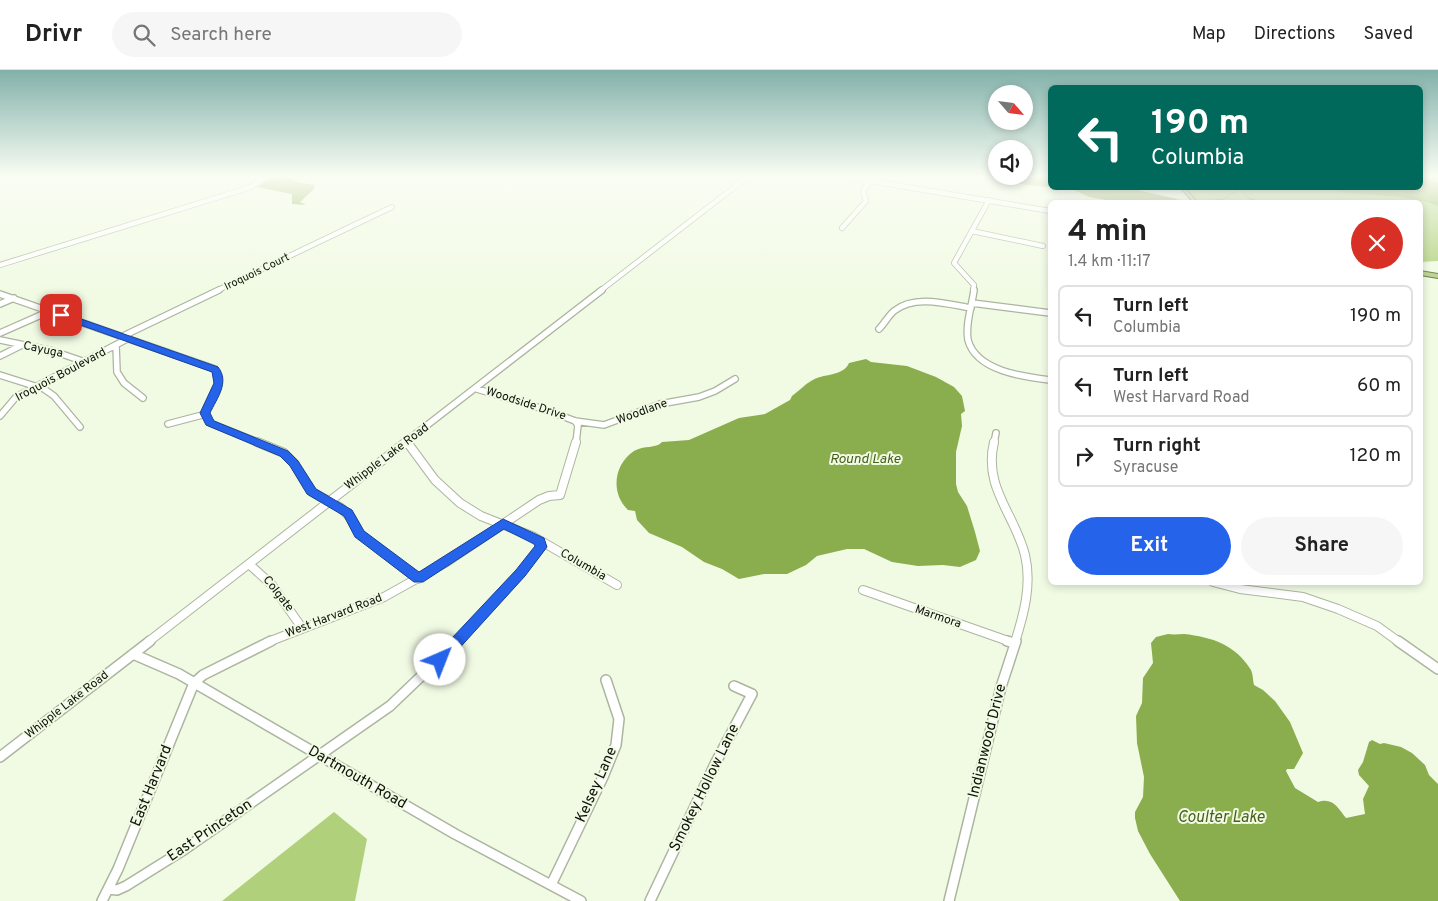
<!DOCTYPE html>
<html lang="en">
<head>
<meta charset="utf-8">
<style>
  :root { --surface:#fff; --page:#f6f6f6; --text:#222; --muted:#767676; --line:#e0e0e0; --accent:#2563eb }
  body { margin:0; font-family:Overpass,sans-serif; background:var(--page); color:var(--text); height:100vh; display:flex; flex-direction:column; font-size:19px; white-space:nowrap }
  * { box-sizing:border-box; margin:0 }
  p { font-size:16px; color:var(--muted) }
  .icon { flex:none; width:28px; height:28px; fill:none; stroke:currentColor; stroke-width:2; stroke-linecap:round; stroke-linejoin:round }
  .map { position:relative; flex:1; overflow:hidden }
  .sheet { position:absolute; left:1048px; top:130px; width:375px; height:385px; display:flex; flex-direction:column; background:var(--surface); border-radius:8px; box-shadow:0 2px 8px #0003 }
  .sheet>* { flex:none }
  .hud { position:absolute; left:1048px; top:15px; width:375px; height:105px; border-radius:8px; box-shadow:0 2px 8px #0003; background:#00695c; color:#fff; overflow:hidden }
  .needle { width:32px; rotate:118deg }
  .buttons { position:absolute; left:988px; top:15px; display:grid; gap:10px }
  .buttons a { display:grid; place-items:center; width:45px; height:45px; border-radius:50%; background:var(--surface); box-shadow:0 2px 8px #0003; font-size:25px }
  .pin { position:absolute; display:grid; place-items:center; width:42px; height:42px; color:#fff; margin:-21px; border-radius:10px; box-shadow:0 2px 8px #0006 }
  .me { position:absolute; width:55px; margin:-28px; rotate:44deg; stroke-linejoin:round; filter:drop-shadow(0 0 4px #0008) }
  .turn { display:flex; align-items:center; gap:18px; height:105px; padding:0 20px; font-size:22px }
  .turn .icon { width:65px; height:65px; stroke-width:2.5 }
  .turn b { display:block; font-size:35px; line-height:42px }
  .round { display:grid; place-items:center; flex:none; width:52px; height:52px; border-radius:26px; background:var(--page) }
  .summary { display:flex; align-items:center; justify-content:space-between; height:85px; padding:0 20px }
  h1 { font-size:30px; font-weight:700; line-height:38px }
  .cta { display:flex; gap:10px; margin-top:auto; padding:10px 20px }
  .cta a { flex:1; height:58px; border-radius:30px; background:var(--accent); color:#fff; font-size:20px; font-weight:700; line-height:58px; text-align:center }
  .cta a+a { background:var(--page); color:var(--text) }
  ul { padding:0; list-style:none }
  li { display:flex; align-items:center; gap:15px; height:62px; margin:0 10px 8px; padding:0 10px; border:2px solid var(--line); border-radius:8px }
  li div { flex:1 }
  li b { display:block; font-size:19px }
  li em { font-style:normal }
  header { display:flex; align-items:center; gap:30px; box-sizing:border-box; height:70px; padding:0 25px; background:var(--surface); border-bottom:1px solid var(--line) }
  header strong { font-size:24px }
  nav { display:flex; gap:28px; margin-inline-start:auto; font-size:18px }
  .search { width:350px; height:45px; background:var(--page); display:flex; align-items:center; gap:12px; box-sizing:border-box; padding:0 18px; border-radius:28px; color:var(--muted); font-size:19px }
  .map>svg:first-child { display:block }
  .green { fill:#b0d07c }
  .water { fill:#8aad4e }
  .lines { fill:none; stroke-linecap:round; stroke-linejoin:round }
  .stream { stroke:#8aad4e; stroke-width:1 }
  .minor-far3-casing { stroke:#acb59f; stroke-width:6 }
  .minor-far2-casing { stroke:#acb59f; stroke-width:8 }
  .minor-far1-casing { stroke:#acb59f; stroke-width:10 }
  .minor-casing { stroke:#acb59f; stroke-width:12 }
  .major-casing { stroke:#5b752b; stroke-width:2 }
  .minor-far3 { stroke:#fff; stroke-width:4.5 }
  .minor-far2 { stroke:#fff; stroke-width:5.5 }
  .minor-far1 { stroke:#fff; stroke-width:8 }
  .minor { stroke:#fff; stroke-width:9 }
  .major { fill:#b6cd8b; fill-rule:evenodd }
  .route { fill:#2563eb; stroke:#184099 }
  .labels { text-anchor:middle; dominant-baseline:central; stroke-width:4; stroke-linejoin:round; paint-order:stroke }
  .far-street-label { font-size:11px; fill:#0e1109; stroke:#f1fbe4 }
  .street-label { font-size:12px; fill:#0e1109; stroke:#f1fbe4 }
  .water-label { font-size:14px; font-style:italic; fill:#495f1d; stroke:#f1fbe4 }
  .near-street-label { font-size:15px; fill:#0e1109; stroke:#f1fbe4 }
  .near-water-label { font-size:16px; font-style:italic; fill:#495f1d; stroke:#f1fbe4 }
</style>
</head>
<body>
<header>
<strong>Drivr</strong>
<div class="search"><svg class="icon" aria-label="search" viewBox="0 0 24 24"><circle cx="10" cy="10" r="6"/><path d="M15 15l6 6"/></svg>Search here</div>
<nav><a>Map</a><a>Directions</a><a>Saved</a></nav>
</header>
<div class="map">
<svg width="1438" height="831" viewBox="0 0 1438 831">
  <rect width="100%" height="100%" fill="#f1fbe4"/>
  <path class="green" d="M1420 105H1438V191L1420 192V132H1197L1185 118H1420Z
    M334 742 367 769 355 831H222Z"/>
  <path class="water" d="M1024 105H1045V106L1050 107V117C1038 116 1006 114 997 106H1024Z
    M1420 105 1438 113V136C1402 121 1361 129 1324 118H1420Z
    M281 106 289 107 297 112 315 115 314 119 300 132 306 135 292 134V124L257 117 271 108Z
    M1065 118H1129L1177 129 1174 132C1146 133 1118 133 1090 127 1081 124 1075 119 1065 118Z
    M866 289 871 292 907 296 936 307 954 317 962 326 965 341 961 344 962 356 956 382V414L958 422 967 436 975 462 980 481 976 490 960 497 943 495 918 496 892 492 864 479H847L817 486 806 495 787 504H764L739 509 722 499 704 492 682 477 649 463 637 450 635 441 628 440C610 423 614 394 634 381 644 375 656 379 662 372L689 370 739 348 765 344 790 330 792 326C799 321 804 315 811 311 823 303 843 307 849 293Z
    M1168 564C1174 565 1179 564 1184 564 1212 567 1236 575 1251 600 1253 604 1253 611 1254 615L1263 620 1275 631 1290 652 1303 683 1294 699H1287L1286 701 1295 718 1318 732C1333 727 1338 738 1346 748L1365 744 1363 729 1369 716 1359 705 1358 700 1363 692 1369 672 1372 670 1380 674 1384 673 1401 677 1412 683 1425 695 1429 705 1438 714V831H1180L1150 784 1138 761 1135 748V742L1143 727 1144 707 1137 673 1136 646 1142 633 1143 608 1153 593 1151 573 1156 567Z"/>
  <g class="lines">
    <path class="stream" d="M1239 118 1248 128 1257 131
      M1177 130 1191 131
      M1199 132 1224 129 1239 119"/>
    <g class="minor-far3-casing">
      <path id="minor-far3" d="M835 105 1050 141
        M842 158 866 131 863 121 870 111
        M972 161 1043 176
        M0 195 251 117 267 105
        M216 221 392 137
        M600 221 750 105
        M973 221 974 215 954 193 989 130"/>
    </g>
    <g class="minor-far2-casing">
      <path id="minor-far2" d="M974 220C972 236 965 254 968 270 976 301 1024 307 1050 310
        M0 224 215 299C223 315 211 329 205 343L210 353 260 373
        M972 233 1050 243
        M0 234 14 228
        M879 259C885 253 888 246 894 241 914 224 948 234 971 238
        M0 263 50 241
        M121 267 219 220
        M0 270 53 281 85 292
        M116 275 117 302 124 313 143 328
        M0 286 22 275
        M0 305 44 319 54 326 80 357
        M477 319 547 340 575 351 604 355 660 334 699 327 715 321 735 309
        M0 346 16 327 127 269
        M575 351 578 355 576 373
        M168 354 206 344
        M404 373 602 220
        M994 373 996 363"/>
    </g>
    <g class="minor-far1-casing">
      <path id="minor-far1" d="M257 372 284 383 294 393 312 422 341 438 351 448 360 464 418 509
        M407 372 435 410 460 433 481 446 534 467 617 515
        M994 372C983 418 1015 444 1025 485 1032 514 1024 544 1015 572
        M249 494 272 515 302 558
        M1213 512 1240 519 1303 527 1338 539 1377 556 1399 572
        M863 520 1011 572
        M148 572 406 372
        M268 572 384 527 445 493 539 430 549 426 560 425 576 372
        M457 572 521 503 541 477 540 471"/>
    </g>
    <g class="minor-casing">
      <path id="minor" d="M1007 571 1014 573
        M1398 571 1438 599
        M133 584 179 604 455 764 581 831
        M0 687 150 571
        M551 815 603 707 616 675 619 649 606 610
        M109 819 117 820 126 816 182 781 390 636 458 571
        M102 831 118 799 194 613 203 605 271 571
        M650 831 716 692 752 624 734 616
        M949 831 1001 617 1016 571"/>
    </g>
    <g class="major-casing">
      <path id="major" d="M1181 118H1185L1197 132H1193Z
        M1420 201 1438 204V208L1420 205Z"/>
    </g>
    <use href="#minor-far3" class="minor-far3"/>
    <use href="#minor-far2" class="minor-far2"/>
    <use href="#minor-far1" class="minor-far1"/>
    <use href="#minor" class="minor"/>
    <use href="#major" class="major"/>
  </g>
  <linearGradient id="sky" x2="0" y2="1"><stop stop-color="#82b1aa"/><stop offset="0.48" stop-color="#f9fdf3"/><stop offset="1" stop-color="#f9fdf3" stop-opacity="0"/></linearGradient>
  <rect width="1438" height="221" fill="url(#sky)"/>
  <path class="route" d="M58 243H64L218 297C230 312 217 328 210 343L214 351 288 381 298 391 316 419 352 440 364 461 419 502 503 449 544 468 547 477 525 506 445 594 440 596 435 594 432 590 435 586 516 500 535 476 534 474 504 459 423 512H414L355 467 344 446 307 424 290 396 280 386 206 355 200 343 214 313 212 302 58 247Z"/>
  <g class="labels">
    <g class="far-street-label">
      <text transform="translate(257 202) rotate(-26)">Iroquois Court</text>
    </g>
    <g class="street-label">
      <text transform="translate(43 280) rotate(12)">Cayuga</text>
      <text transform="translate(61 305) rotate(-28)">Iroquois Boulevard</text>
      <text transform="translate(526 334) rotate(18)">Woodside Drive</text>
      <text transform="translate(642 342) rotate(-20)">Woodlane</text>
      <text transform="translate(387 387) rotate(-37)">Whipple Lake Road</text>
      <text transform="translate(583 495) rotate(30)">Columbia</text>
      <text transform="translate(278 524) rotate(52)">Colgate</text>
      <text transform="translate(334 546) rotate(-21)">West Harvard Road</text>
      <text transform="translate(938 547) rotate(19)">Marmora</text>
      <text transform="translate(67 635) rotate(-38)">Whipple Lake Road</text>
    </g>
    <g class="water-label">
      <text x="865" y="389">Round Lake</text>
    </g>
    <g class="near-street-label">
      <text transform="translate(988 671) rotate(-76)">Indianwood Drive</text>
      <text transform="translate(357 708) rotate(30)">Dartmouth Road</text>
      <text transform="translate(597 715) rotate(-66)">Kelsey Lane</text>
      <text transform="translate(152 716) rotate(-68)">East Harvard</text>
      <text transform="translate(705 718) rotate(-64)">Smokey Hollow Lane</text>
      <text transform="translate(210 761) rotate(-34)">East Princeton</text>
    </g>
    <g class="near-water-label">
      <text x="1221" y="748">Coulter Lake</text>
    </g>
  </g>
</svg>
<div class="buttons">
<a><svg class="needle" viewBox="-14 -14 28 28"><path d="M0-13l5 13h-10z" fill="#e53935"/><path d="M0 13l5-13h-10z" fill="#767676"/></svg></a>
<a><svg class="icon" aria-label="sound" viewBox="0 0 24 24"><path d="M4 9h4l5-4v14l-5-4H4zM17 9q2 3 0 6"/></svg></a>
</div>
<div class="pin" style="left:61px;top:245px;background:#d93025"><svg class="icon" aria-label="arrive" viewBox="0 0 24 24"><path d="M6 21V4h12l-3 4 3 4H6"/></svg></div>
<svg class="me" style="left:440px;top:590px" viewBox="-20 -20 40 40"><circle r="19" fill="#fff"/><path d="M0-13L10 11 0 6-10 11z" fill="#2563eb"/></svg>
<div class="hud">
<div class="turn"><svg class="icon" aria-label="left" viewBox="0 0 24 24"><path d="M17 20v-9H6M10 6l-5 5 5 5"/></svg><div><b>190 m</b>Columbia</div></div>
</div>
<section class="sheet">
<div class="summary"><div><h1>4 min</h1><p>1.4 km · 11:17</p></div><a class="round" style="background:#d93025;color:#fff"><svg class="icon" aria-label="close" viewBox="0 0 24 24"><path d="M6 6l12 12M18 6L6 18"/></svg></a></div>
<ul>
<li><svg class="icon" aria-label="left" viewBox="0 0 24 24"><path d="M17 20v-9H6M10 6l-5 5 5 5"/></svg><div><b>Turn left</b><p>Columbia</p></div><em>190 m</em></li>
<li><svg class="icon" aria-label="left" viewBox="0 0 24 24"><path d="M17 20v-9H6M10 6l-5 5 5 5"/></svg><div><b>Turn left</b><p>West Harvard Road</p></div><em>60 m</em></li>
<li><svg class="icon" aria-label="right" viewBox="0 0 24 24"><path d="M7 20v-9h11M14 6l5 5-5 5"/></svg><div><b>Turn right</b><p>Syracuse</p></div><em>120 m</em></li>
</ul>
<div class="cta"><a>Exit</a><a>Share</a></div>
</section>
</div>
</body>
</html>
